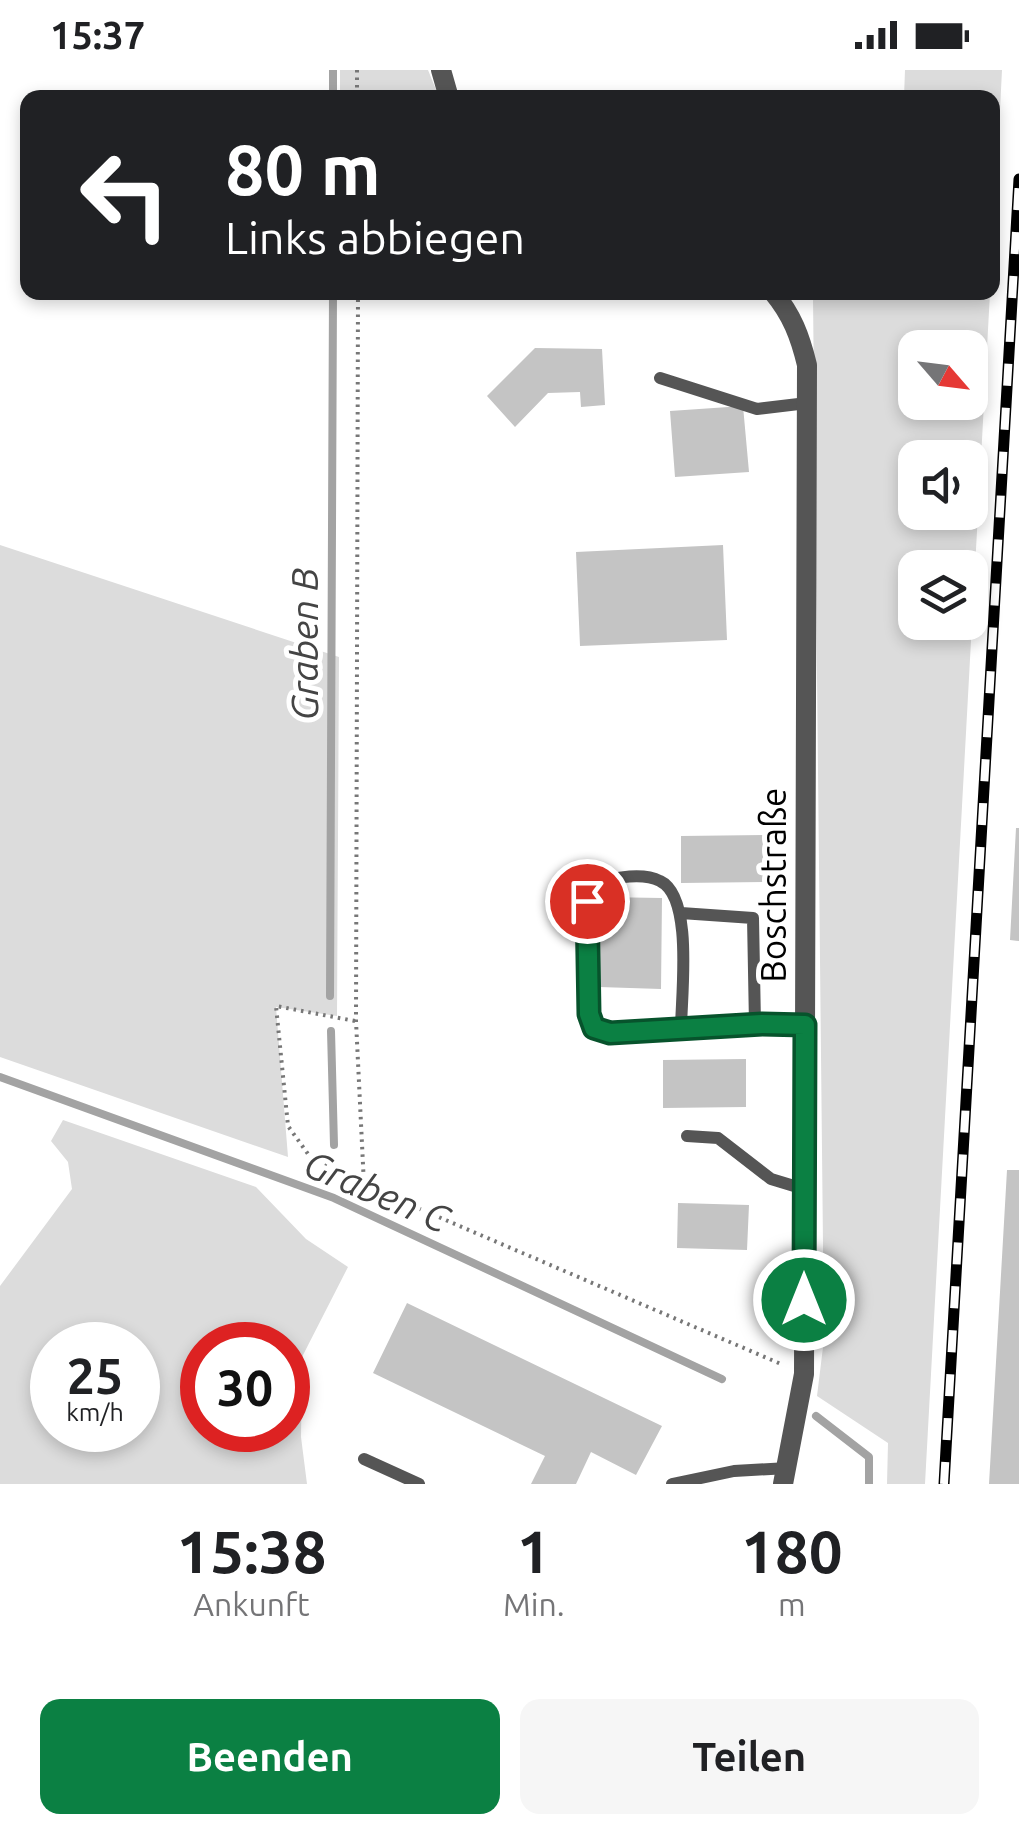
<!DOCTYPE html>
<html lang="de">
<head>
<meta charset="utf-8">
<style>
  :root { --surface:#fff; --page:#f6f6f6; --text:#202124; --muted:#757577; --accent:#0b8043 }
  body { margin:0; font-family:Ubuntu,sans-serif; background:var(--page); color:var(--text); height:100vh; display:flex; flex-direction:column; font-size:38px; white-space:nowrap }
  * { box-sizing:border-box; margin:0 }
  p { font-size:32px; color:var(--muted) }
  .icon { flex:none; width:55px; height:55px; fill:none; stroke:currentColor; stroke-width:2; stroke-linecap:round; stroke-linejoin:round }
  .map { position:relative; height:1414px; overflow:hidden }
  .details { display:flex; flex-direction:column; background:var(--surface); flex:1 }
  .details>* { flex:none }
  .banner { position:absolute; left:20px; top:20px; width:980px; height:210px; border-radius:20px; box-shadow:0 5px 15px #0003; background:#202124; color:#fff; overflow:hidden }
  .needle { width:65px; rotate:118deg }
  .fabs { position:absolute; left:898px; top:260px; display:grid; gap:20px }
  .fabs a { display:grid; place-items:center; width:90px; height:90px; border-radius:20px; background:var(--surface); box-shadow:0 5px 15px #0003; font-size:50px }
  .speed { position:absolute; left:30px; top:1252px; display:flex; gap:20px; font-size:50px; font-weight:700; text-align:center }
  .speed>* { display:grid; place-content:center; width:130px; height:130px; border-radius:50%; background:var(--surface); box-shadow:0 5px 15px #0003; line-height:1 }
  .speed small { font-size:25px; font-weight:400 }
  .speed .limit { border:15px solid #d22; background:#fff; color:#111 }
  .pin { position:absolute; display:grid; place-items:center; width:85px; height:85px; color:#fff; margin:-42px; border:5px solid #fff; border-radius:50%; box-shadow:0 2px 10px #0007 }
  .me { position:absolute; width:110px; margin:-55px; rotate:0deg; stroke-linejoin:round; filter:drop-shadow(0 0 8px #0008) }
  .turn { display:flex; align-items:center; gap:35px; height:210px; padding:0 40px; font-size:45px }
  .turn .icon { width:130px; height:130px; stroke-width:2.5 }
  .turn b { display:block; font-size:70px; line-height:85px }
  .eta { display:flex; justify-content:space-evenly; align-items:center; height:170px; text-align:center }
  .eta b { font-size:60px; font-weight:700; line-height:70px }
  .action { display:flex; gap:20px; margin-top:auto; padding:20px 40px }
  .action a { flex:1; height:115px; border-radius:20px; background:var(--accent); color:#fff; font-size:40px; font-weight:700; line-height:115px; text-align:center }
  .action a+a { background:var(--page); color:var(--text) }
  .status { display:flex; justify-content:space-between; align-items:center; height:70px; padding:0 50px; background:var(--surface); direction:ltr }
  .status svg { height:28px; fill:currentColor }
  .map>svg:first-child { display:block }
  .green { fill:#dcdcdc; fill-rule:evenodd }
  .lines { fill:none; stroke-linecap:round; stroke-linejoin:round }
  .stream { stroke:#a3a3a3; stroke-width:8 }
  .building { fill:#c4c4c4 }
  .path { stroke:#777; stroke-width:4; stroke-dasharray:2.5 5; stroke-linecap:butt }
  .lane { stroke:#555; stroke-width:12 }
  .street { stroke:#555; stroke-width:20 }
  .rail-casing { stroke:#000; stroke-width:11 }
  .rail { stroke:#fff; stroke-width:8; stroke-dasharray:22; stroke-linecap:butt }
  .route-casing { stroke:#07532c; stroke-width:25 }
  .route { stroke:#0b8043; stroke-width:18 }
  .labels { text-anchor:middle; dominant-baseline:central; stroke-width:10; stroke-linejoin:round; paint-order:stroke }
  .street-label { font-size:35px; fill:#000; stroke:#fff }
  .water-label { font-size:38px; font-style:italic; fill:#444; stroke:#fff }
</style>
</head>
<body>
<div class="status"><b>15:37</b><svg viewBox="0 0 49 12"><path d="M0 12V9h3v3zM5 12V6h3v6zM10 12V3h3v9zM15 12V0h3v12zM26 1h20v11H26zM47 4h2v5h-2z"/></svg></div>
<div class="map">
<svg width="1019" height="1414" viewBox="0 0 1019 1414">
  <rect width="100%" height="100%" fill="#fff"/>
  <path class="green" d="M340 0H428L439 27 340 28Z
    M905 0H1002L993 180 992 28 904 27Z
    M819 222 990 223 925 1414H887L888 1373 817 1326 824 1269 813 227ZM915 278H970V332H915ZM915 388H970V442H915ZM915 498H970V552H915Z
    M0 475 339 587 337 946 276 937 288 1087 0 987Z
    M63 1050 256 1117 306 1169 348 1197 302 1287 301 1367 307 1414H0V1216L72 1119 68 1092 51 1071ZM138 1275V1360H52V1275ZM202 1275H288V1360H202Z"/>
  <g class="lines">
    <path class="stream" d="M333 28V0
      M330 926 333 222
      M331 961 334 1075
      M0 1007 334 1128 722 1309
      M816 1346 869 1387V1414"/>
  </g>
  <path class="building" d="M535 278 602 279 605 335 581 337 580 322 548 323 515 357 487 326Z
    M743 336 749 402 675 407 670 341Z
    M723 475 727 570 580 576 576 482Z
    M1016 758H1019V871L1010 870Z
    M768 765V812L681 813V766Z
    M601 827 662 828 661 919 599 917Z
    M746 989V1037L663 1038V990Z
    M1007 1100H1019V1414H989Z
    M678 1133 749 1135 747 1180 677 1178Z
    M407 1233 662 1356 636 1405 591 1382 576 1414H531L545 1386 373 1303Z"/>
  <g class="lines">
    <path class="path" d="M357 0V28
      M358 222 356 951 364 1115 781 1294
      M355 951 276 936 288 1056 308 1084 364 1115"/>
    <path class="lane" d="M660 308 757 339 807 333
      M681 843 753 848 755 954
      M681 960C681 926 694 827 660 811 642 802 616 808 598 812L587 831 589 943 595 958C615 965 635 962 656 961 706 959 755 953 805 955
      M687 1066 718 1068 771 1109 804 1119
      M364 1389 419 1414
      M672 1414 734 1401 788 1398"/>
    <path class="street" d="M441 0 449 28
      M773 222C792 245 800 266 807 295L804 1304 783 1414"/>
    <g class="rail-casing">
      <path id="rail" d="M944 1414 1019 109"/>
    </g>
    <use href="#rail" class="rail"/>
  </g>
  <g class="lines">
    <g class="route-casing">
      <path id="route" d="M587 831 589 944 594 958 610 963 762 954 805 955 804 1230"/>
    </g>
    <use href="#route" class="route"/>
  </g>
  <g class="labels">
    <g class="street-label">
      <text transform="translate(773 815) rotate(-90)">Boschstraße</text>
    </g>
    <g class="water-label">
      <text transform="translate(304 574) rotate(-90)">Graben B</text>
      <text transform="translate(377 1121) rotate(23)">Graben C</text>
    </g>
  </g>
</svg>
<div class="fabs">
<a><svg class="needle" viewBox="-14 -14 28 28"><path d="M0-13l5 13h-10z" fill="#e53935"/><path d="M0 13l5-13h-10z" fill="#757577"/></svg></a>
<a><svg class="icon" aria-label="sound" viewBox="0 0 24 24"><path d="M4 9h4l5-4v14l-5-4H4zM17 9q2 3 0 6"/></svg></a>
<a><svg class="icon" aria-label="layers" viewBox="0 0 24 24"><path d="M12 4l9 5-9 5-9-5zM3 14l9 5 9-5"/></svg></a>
</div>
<div class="speed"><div>25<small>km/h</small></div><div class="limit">30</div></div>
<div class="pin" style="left:587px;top:831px;background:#d93025"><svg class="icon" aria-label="arrive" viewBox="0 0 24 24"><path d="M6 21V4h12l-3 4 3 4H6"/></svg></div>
<svg class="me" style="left:804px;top:1230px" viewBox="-20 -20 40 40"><circle r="17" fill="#0b8043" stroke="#fff" stroke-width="3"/><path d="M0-11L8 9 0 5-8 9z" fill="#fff"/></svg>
<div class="banner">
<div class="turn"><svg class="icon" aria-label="left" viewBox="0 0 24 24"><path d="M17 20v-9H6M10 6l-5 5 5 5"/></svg><div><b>80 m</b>Links abbiegen</div></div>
</div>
</div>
<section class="details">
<div class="eta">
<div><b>15:38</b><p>Ankunft</p></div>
<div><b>1</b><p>Min.</p></div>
<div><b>180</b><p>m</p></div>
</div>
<div class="action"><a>Beenden</a><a>Teilen</a></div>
</section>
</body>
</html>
